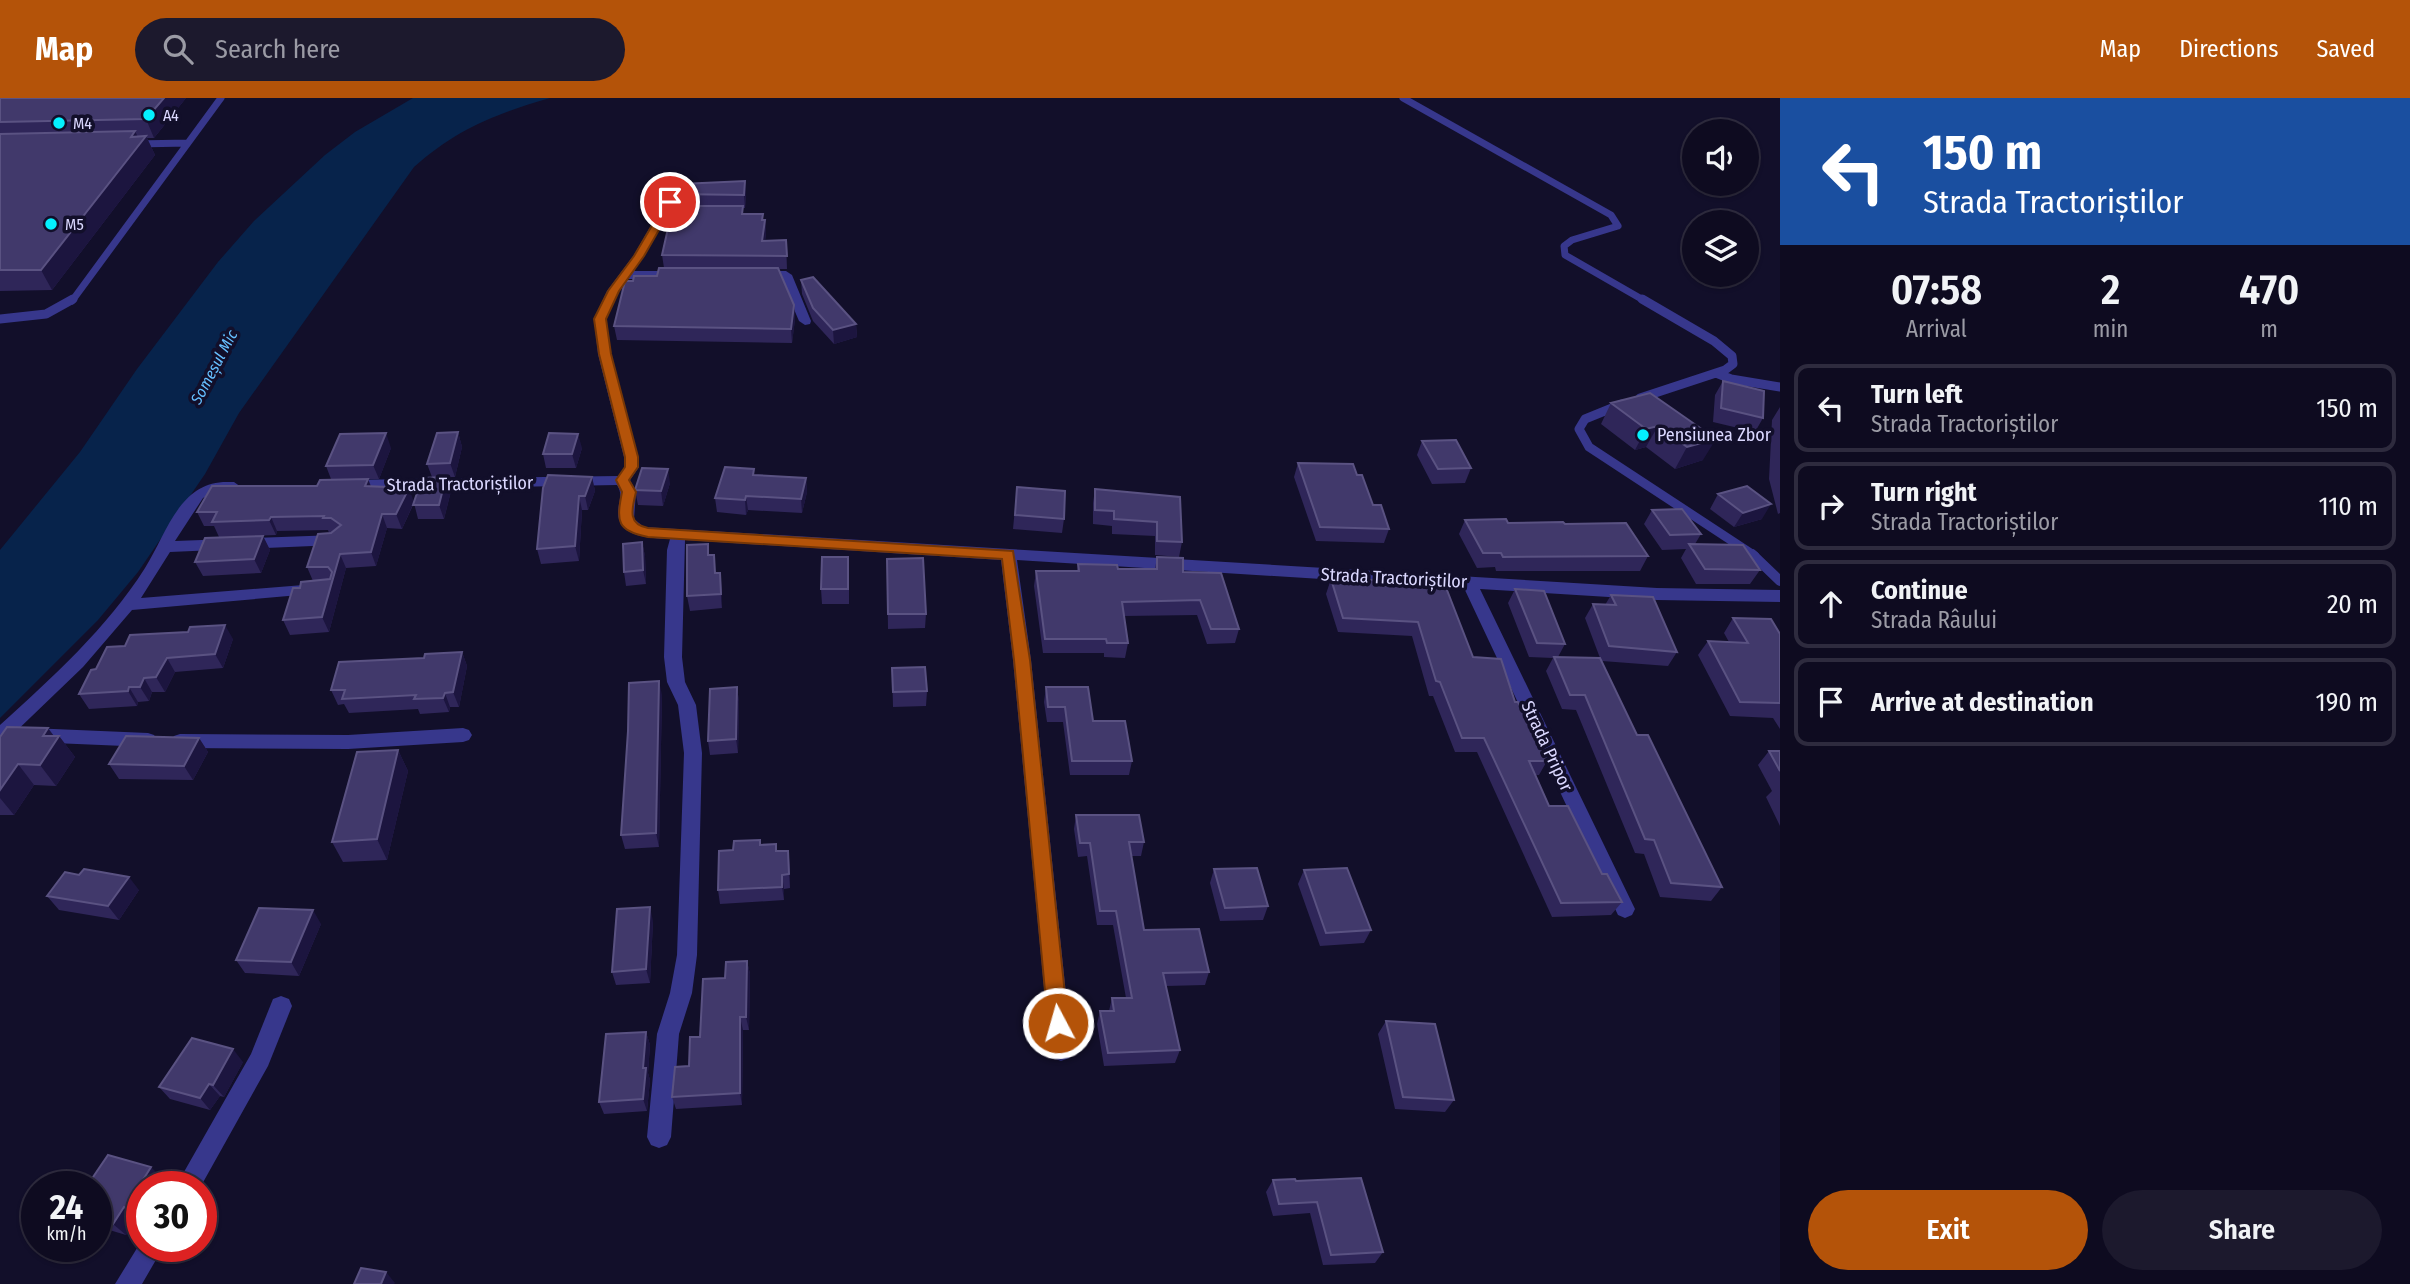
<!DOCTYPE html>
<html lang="en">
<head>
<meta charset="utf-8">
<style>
  :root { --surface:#0e0b20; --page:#1c192d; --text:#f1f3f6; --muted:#9b9ba5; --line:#2e2b3e; --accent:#b45309 }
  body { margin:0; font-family:"Fira Sans Condensed",sans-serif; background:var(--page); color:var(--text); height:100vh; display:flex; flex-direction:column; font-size:26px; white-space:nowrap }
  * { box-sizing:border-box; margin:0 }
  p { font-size:23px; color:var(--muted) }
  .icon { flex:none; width:38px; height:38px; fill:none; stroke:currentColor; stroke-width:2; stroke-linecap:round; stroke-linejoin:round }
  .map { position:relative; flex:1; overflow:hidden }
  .drawer { display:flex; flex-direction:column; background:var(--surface); width:630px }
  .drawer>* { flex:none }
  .hud { background:#1a4fa0; color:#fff; overflow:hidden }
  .fabs { position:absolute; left:1682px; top:21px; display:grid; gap:14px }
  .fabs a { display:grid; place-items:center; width:77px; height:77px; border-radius:50%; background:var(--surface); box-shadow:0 2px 5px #0004,0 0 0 2px var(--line); font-size:35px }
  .speed { position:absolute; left:21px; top:1073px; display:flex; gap:14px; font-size:35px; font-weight:700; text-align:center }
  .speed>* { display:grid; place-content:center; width:91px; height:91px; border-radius:50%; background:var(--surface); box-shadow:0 2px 5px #0004,0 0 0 2px var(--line); line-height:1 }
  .speed small { font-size:18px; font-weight:400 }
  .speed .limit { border:10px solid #d22; background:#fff; color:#111 }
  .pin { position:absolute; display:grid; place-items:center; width:60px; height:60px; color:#fff; margin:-30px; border:4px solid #fff; border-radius:50%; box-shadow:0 2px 7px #0007 }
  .me { position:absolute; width:77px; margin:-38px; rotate:354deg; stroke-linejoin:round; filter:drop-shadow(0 0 5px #0008) }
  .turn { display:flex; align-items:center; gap:24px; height:147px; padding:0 28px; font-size:32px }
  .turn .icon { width:91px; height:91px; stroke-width:2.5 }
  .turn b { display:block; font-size:49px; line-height:60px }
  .eta { display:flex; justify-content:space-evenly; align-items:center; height:119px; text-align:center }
  .eta b { font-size:42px; font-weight:600; line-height:49px }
  .button { display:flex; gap:14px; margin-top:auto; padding:14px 28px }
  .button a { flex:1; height:80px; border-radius:42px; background:var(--accent); color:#fff; font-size:28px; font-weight:600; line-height:80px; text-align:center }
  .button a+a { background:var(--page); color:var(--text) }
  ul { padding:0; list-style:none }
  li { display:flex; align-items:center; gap:21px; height:88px; margin:0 14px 10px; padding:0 14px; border:4px solid var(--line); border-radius:14px }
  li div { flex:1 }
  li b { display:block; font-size:26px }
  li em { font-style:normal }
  header { display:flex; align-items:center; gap:42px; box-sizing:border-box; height:98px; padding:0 35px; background:var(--accent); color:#fff }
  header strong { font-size:33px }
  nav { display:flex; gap:38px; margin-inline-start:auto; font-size:24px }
  .search { width:490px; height:63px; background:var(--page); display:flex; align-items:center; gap:18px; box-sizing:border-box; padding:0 24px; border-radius:38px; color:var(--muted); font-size:26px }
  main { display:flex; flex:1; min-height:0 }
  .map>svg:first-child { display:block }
  .water { fill:#07234b }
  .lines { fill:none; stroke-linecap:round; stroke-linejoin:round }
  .service-far2 { stroke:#37378c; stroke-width:7 }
  .service-far1 { stroke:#37378c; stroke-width:9 }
  .service { stroke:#37378c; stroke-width:10 }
  .minor { fill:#37378c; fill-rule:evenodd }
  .wall { fill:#2f2659 }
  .shaded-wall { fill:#1c153f }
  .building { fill:#41396b; stroke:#5a5282; stroke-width:2 }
  .route { fill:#b45309; stroke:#753606; stroke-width:2 }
  .poi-dot { fill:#04f1ff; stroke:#120f2a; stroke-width:2.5 }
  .labels { text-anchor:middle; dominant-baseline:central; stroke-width:7; stroke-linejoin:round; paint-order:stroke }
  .far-poi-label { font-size:16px; fill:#dbd8ff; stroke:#120f2a; text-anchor:start }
  .far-water-label { font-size:16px; font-style:italic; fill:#66bfff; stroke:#120f2a }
  .poi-label { font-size:18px; fill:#dbd8ff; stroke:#120f2a; text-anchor:start }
  .street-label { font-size:18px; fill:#dbd8ff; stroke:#120f2a }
</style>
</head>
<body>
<header>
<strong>Map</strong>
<div class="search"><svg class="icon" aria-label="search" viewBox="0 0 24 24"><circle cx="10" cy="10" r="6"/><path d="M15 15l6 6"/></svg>Search here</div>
<nav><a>Map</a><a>Directions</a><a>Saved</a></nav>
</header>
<main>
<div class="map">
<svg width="1780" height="1186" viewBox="0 0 1780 1186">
  <rect width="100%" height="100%" fill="#120f2a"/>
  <path class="water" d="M413 0H550C495 16 457 31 414 69L239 315 205 376 138 474 98 522 0 620V452L80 354 137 271 218 164 254 123 325 57 355 34Z"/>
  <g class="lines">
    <path class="service-far2" d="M1403 0 1611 117 1618 128 1572 142 1564 148 1565 157 1645 203
      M136 46 188 45 221 0
      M72 203 188 45"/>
    <path class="service-far1" d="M0 221 46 216 73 201
      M1716 275 1731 281 1780 289
      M1640 300 1725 272 1733 266 1732 258 1714 243 1642 201
      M1622 306 1585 321 1579 331 1589 349 1755 458"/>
    <path class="service" d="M1752 456 1780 483"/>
    <path class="minor" d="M678 88 684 91 634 173H681L687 177 681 181H628C620 192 611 205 607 219 602 239 632 334 638 359L639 369 630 382 636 394 634 421 644 429 1657 490 1780 492V504L1657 502 1480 491 1635 811 1632 817 1625 820 1618 817 1464 490 1017 462 1031 562 1072 953 1069 960 1061 963 1053 960 1050 953 1013 562 1001 462 685 442 682 559 685 584 696 607 702 655 697 857 692 895 679 936 671 1039 667 1047 659 1050 651 1047 647 1039 657 936 670 895 677 857 684 655 678 607 667 584 664 559 667 452 670 441C651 440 617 440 618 413 619 402 623 396 617 387L346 392 339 387 346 382 618 378 625 369 624 359 598 256 594 221 607 193 634 157 672 91Z
      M786 173 792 177 811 223 810 226 805 227 799 223 781 181H758L752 177 758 173Z
      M223 384H234L241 389 239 392 213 395 203 400 175 443 336 437 344 442 336 447 170 454 141 500 316 486 324 491 322 495 132 512 83 569 6 643 0 645V627C52 580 107 530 145 470 166 437 178 387 223 384Z
      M30 630 148 635 154 637 157 642 154 647 148 649 30 644 24 642 21 637 24 632Z
      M463 630 469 632 472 637 469 642 463 644 348 651 180 650 174 648 171 643 174 638 180 636 348 637Z
      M281 898 289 901 292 908 268 968 201 1088H176L251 956 273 901Z
      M142 1142V1148H164L142 1186H115Z"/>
  </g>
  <path class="wall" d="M0 0H186L154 40H147L155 57 52 192 0 193Z
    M676 96H746L745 110H743V116L765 122 766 135 765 143 786 142 787 171H779L794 207 795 221 792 245 617 242 614 228 633 183 657 178 664 170 662 157 677 108Z
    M801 182 856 226 857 239 834 246 813 223 802 196Z
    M1723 283 1763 320 1755 334 1713 324 1715 297Z
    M1650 295 1703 362 1675 371 1646 349 1635 352 1601 326 1611 305Z
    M1780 309V415L1778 416 1769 381 1772 322Z
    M458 334 462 349 455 379 447 380 451 393 444 421H418L414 405 402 431 387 430 376 468 346 470 329 534 290 537 283 522 300 490 313 483 307 469 329 435 328 432 277 433 276 437 219 439 214 428H204L197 414 317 388 331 381 326 368 391 350 379 381H368L371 388 414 404 432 379 427 366Z
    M1422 343 1471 370 1465 385 1432 386 1417 357Z
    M582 350 576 370H546L543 356Z
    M1298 365 1357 377 1373 407 1389 431 1384 445 1316 443 1294 379Z
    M755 377 806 380 807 394 802 415 748 412 746 417 717 414 715 400Z
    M592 379 595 393 588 412H582L579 463 541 466 537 451Z
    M670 385 663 408 638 407 635 392Z
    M1017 389 1064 421 1062 435 1013 431Z
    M1095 391 1180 399 1182 444 1179 459 1155 457V438L1112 436V428L1093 426V405Z
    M1718 396 1762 421 1734 429 1710 411Z
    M1652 412 1701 436 1695 446 1760 472 1750 486H1696L1681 460 1686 451 1662 452 1644 426Z
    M1465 422 1508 425 1565 426 1648 458 1640 473H1496L1495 469 1477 470 1459 436Z
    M263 438 270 452 261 475 203 478 195 464Z
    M642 444 645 458 646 486 626 488 624 474Z
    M710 457 716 475H720L722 510 690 513 687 498Z
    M1157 459 1183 474 1239 531 1235 545 1207 546 1197 517 1124 518 1128 545 1125 560 1104 559V555H1043L1034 488 1036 473H1077L1078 466 1118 471H1155Z
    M887 461 926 516 925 530 888 531Z
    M849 474V506H822L821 491Z
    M1331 481 1378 488 1473 559 1515 604 1547 663 1539 677H1536L1549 708 1622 804 1611 817 1552 819 1477 654H1455L1433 598H1429L1412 538 1338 534 1326 496Z
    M1515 491 1565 546 1558 559 1600 560 1585 520 1593 506 1605 507 1611 497 1677 554 1668 568 1602 563 1637 637 1722 789 1711 803 1660 799 1644 756 1635 755 1576 612 1562 611 1546 573 1553 560 1529 559 1508 505Z
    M1733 520 1780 536V631L1773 620 1730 618 1698 557 1708 543 1729 544 1724 535Z
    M233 541 223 570 175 574 165 594H152L149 603 138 604 137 608 89 611 79 596 96 571Z
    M462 554 467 568 459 609H450L449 614 420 616 418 611 349 615 344 606 338 607 331 592 424 560Z
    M892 570 927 593 926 608 893 609Z
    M737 589 739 604 738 655 710 657 708 643Z
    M1046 589 1093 623 1132 663 1129 677H1070L1063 624H1047L1044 604Z
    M662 597 659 749 625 751 621 737Z
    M59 638 75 659 56 688 34 687 14 717H0V639Z
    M199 640 208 654 193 682 119 681 109 666Z
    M398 652 408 673 387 762 343 764 332 744Z
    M1769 653H1780V728L1766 699 1772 693 1758 667Z
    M1076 717 1144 744 1141 758H1131L1144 832 1209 874 1205 887 1166 888 1180 952 1175 965 1104 968 1097 926 1100 913H1109L1112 900H1126L1113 827H1097L1087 758 1078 759 1074 731Z
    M760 742 761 747 777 753 790 767V790L784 791V802L720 806 718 792 733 752Z
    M1214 771 1268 808 1263 822 1220 823 1210 785Z
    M1304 772 1371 832 1364 845 1320 848 1298 786Z
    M139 792 119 822 59 812 47 798Z
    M653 823 650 885 616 887 612 874Z
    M321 826 299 878 245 875 236 862Z
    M747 863 750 876 749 932H743L742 1007 676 1011 672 999 689 968 725 880Z
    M1386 923 1454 1002 1445 1014 1395 1011 1378 936Z
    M646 934 650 947 648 975 650 982 647 1013 604 1016 599 1004Z
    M243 964 224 999 220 998 210 1012 170 1001 159 989Z
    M163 1081 158 1088H142L141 1122 136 1120 126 1137 96 1128V1088Z
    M1273 1082 1296 1083 1383 1154 1375 1165 1323 1167 1310 1115 1273 1118 1266 1094Z"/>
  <path class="shaded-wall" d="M164 0H186L154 40 146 21Z
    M135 33 141 46 146 38 155 57 52 192 41 172Z
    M745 83 746 96 745 110 744 97Z
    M765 122 766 135 763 156 762 143Z
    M794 207 795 221 792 245 791 231Z
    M856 226 857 239 834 246 833 232Z
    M1658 328 1646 349 1635 352 1646 331Z
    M458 334 462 349 455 379 450 365Z
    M386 335 391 350 379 381 373 367Z
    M578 336 582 350 576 370 572 356Z
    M1716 341 1703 362 1675 371 1687 349Z
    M668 371 670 385 663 408 661 393Z
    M446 379 451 393 444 421 439 407Z
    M592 379 595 393 588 412 585 398Z
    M806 380 807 394 802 415 801 401Z
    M368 381 373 395 365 388Z
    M409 390 414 404 402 431 396 416Z
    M579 398 582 412 579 463 575 448Z
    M746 398 748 412 746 417 745 402Z
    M1771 406 1762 421 1734 429 1743 415Z
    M382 416 387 430 376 468 371 454Z
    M271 419 277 433 276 437 269 422Z
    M263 438 270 452 261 475 254 461Z
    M642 444 645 458 646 486 643 472Z
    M340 456 346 470 329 534 322 519Z
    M720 475 722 490V510L721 496Z
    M225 527 233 541 223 570 215 556Z
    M462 554 467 568 459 609 453 594Z
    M167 560 175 574 165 594 156 579Z
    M144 580 152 594 149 603 140 589Z
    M659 583 662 597 659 749 656 735Z
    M129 589 138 604 137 608 128 593Z
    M737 589 739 604 738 655 736 641Z
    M445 595 450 609 449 614 443 600Z
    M48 630 57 642 59 638 75 659 56 688 40 667 43 638Z
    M199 640 208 654 193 682 184 668Z
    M398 652 408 673 387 762 377 741Z
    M18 666 34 687 14 717 0 700V692Z
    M788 753 790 767V790L789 776Z
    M782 777 784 791V802L782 789Z
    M129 779 139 792 119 822 108 808Z
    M650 809 653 823 650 885 646 871Z
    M313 812 321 826 299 878 291 864Z
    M747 863 750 876 749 932 746 919Z
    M740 919 743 932 742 1007 740 995Z
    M646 934 650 947 648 975 650 982 647 1013 643 1001V970Z
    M233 951 243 964 224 999 213 987Z
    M209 986 220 998 210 1012 200 1000Z
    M151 1069 163 1081 158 1088H143L141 1085Z
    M142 1090V1121L141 1122 128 1111Z
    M124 1109 136 1120 126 1137 113 1126Z
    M386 1174 395 1185 394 1186H381Z"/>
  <path class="building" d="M0 0H164L146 21 0 24Z
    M135 33 131 39 146 38 41 172H0V36Z
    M745 83 744 97 676 96 681 86Z
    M673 108H743L742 116H763L762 122H765L762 143 786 142 787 158 662 157Z
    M659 170H778L794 207 791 231 614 228 625 183H633L634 178H657Z
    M813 179 856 226 833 232 813 210 801 182Z
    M1723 283 1764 293 1763 320 1721 310Z
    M1650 295 1716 341 1687 349 1658 328 1646 331 1611 305Z
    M458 334 450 365 427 366 437 335Z
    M386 335 373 367 326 368 340 336Z
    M549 335 578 336 572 356H543Z
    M1456 342 1471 370 1438 371 1422 343Z
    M1298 365 1353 366 1357 377H1362L1373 407H1381L1389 431 1320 429Z
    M725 369 754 371 753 377 806 380 801 401 746 398 745 402 715 400Z
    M642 370 668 371 661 393 635 392Z
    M548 377 592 379 585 398H579L575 448 537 451 543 390Z
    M446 379 439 407H413L422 380Z
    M368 381 365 388 409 390 396 416H382L371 454 340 456 322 519 283 522 293 490H300L301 484 330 481 332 474 328 469H307L318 436 331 435 341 427 331 420H323L324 418 271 419 269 422 212 424 217 414H197L212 388H317L320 382Z
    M1747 388 1771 406 1743 415 1718 396Z
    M1017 389 1065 393 1064 421 1015 417Z
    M1095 391 1180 399 1182 444 1157 443V424L1114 421V413L1095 412Z
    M1682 411 1701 436 1670 437 1652 412Z
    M1506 421 1508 425 1563 424 1565 426 1626 425 1648 458 1503 459 1501 455H1483L1465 422Z
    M263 438 254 461 195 464 205 440Z
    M642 444 643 472 624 474 623 446Z
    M708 446V457H714L715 475H720L721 496 687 498V447Z
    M1689 446 1743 447 1760 472 1705 471Z
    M822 459H848V491H821Z
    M1157 459 1183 460V474L1221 475 1239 531H1211L1200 502 1122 504 1128 545H1107L1106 541H1045L1036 473H1079L1078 466 1117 467 1118 471H1157Z
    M923 460 926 516H888L887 461Z
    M1331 481 1376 482 1378 488 1445 487 1473 559 1501 561 1515 604H1518L1547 663H1529L1549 708H1568L1602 776H1607L1622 804 1561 805 1484 640H1462L1440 584 1436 583 1418 524 1343 520Z
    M1515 491 1544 493 1565 546 1537 545Z
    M1611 497 1653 499 1677 554 1609 548 1593 506 1616 507Z
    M1733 520 1771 521 1780 536V605L1740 604 1708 543 1748 545Z
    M225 527 215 556 167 560 156 579 144 580 140 589H129L128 593 79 596 91 572 96 571 107 549 125 548 130 537 188 534 190 529Z
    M462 554 453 594 445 595 443 600 414 601 416 597 342 601 345 592H331L339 564 424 560 425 556Z
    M1554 559 1600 560 1637 637H1648L1722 789 1671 785 1654 742 1645 741 1585 597H1570Z
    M925 569 927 593 893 594 892 570Z
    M659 583 656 735 621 737 628 633 629 585Z
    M737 589 736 641 708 643 710 591Z
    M1046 589H1088L1093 623H1125L1132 663H1072L1065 609H1048Z
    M7 629 48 630 43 638H59L40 667 18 666 0 692V639Z
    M126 638 199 640 184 668 109 666Z
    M398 652 377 741 332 744 357 654Z
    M1769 653H1780V673Z
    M1076 717H1139L1144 744H1129L1144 832 1199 831 1209 874 1163 875 1180 952 1108 955 1100 913H1114L1112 900H1132L1116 813H1100L1090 745H1080Z
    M760 742V747L776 746V753H788L789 776 782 777V789L718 792 719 753 733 752 734 743Z
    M1257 770 1268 808 1225 810 1214 771Z
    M1347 770 1371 832 1326 835 1304 772Z
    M84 771 129 779 108 808 47 798 65 774 79 777Z
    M650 809 646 871 612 874 617 811Z
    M259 810 313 812 291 864 236 862Z
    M747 863 746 919H740V995L672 999 675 969 689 968 690 939H700L703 881 725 880 726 864Z
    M1386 923 1435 926 1454 1002 1403 999Z
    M646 934 643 970H646L643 1001 599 1004 606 936Z
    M192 940 233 951 213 987 209 986 200 1000 159 989Z
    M108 1057 151 1069 141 1085 145 1086 142 1088V1090L128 1111 124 1109 113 1126 96 1121V1088H87Z
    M1361 1080 1383 1154 1331 1157 1317 1104 1279 1106 1273 1082 1295 1081 1296 1083Z
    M361 1170 386 1174 381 1186H354Z"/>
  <path class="route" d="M667 102 675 104 644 158 619 193 606 221 611 256 638 359V369L629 382 636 394C632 411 627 426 648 430L1013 453 1030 562 1068 925 1065 932 1058 934 1051 932 1048 925 1014 562 1002 461 648 439C617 433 616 424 622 394L616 382 625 369V359L599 256 594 221 608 193 634 158Z"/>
  <g class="poi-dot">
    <circle cx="149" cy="17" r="7"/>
    <circle cx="59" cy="25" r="7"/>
    <circle cx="51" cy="126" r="7"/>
    <circle cx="1643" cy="337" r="7"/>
  </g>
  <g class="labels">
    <g class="far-poi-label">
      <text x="163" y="17">A4</text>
      <text x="73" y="25">M4</text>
      <text x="65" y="126">M5</text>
    </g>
    <g class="far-water-label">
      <text transform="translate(214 269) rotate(-62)">Someșul Mic</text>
    </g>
    <g class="poi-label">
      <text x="1657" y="337">Pensiunea Zbor</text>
    </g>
    <g class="street-label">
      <text transform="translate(460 386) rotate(-1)">Strada Tractoriștilor</text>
      <text transform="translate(1394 480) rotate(3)">Strada Tractoriștilor</text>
      <text transform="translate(1547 648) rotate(65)">Strada Pripor</text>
    </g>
  </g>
</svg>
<div class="fabs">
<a><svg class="icon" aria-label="sound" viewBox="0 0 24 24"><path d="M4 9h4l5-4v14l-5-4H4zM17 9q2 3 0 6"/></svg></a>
<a><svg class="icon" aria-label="layers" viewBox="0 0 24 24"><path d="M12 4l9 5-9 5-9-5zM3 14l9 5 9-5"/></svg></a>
</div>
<div class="speed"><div>24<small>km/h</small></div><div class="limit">30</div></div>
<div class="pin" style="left:670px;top:104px;background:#d93025"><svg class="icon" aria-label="arrive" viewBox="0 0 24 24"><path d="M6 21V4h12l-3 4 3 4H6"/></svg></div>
<svg class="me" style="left:1058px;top:925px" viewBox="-20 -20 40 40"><circle r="17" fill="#b45309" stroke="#fff" stroke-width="3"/><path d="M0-11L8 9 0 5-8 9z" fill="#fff"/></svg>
</div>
<section class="drawer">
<div class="hud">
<div class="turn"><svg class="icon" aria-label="left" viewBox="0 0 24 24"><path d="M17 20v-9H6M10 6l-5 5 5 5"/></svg><div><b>150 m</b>Strada Tractoriștilor</div></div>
</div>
<div class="eta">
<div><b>07:58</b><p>Arrival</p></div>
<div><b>2</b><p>min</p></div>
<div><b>470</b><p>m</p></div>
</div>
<ul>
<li><svg class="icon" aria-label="left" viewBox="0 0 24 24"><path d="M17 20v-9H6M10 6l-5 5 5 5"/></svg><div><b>Turn left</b><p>Strada Tractoriștilor</p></div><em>150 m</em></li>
<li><svg class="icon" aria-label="right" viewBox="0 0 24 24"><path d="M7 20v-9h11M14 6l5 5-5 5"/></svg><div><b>Turn right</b><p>Strada Tractoriștilor</p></div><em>110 m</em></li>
<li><svg class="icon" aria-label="ahead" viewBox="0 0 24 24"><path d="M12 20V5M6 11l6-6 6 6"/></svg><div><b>Continue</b><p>Strada Râului</p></div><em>20 m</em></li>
<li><svg class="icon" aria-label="arrive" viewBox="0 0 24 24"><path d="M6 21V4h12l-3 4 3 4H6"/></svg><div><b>Arrive at destination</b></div><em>190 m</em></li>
</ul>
<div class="button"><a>Exit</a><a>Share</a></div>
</section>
</main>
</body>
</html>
